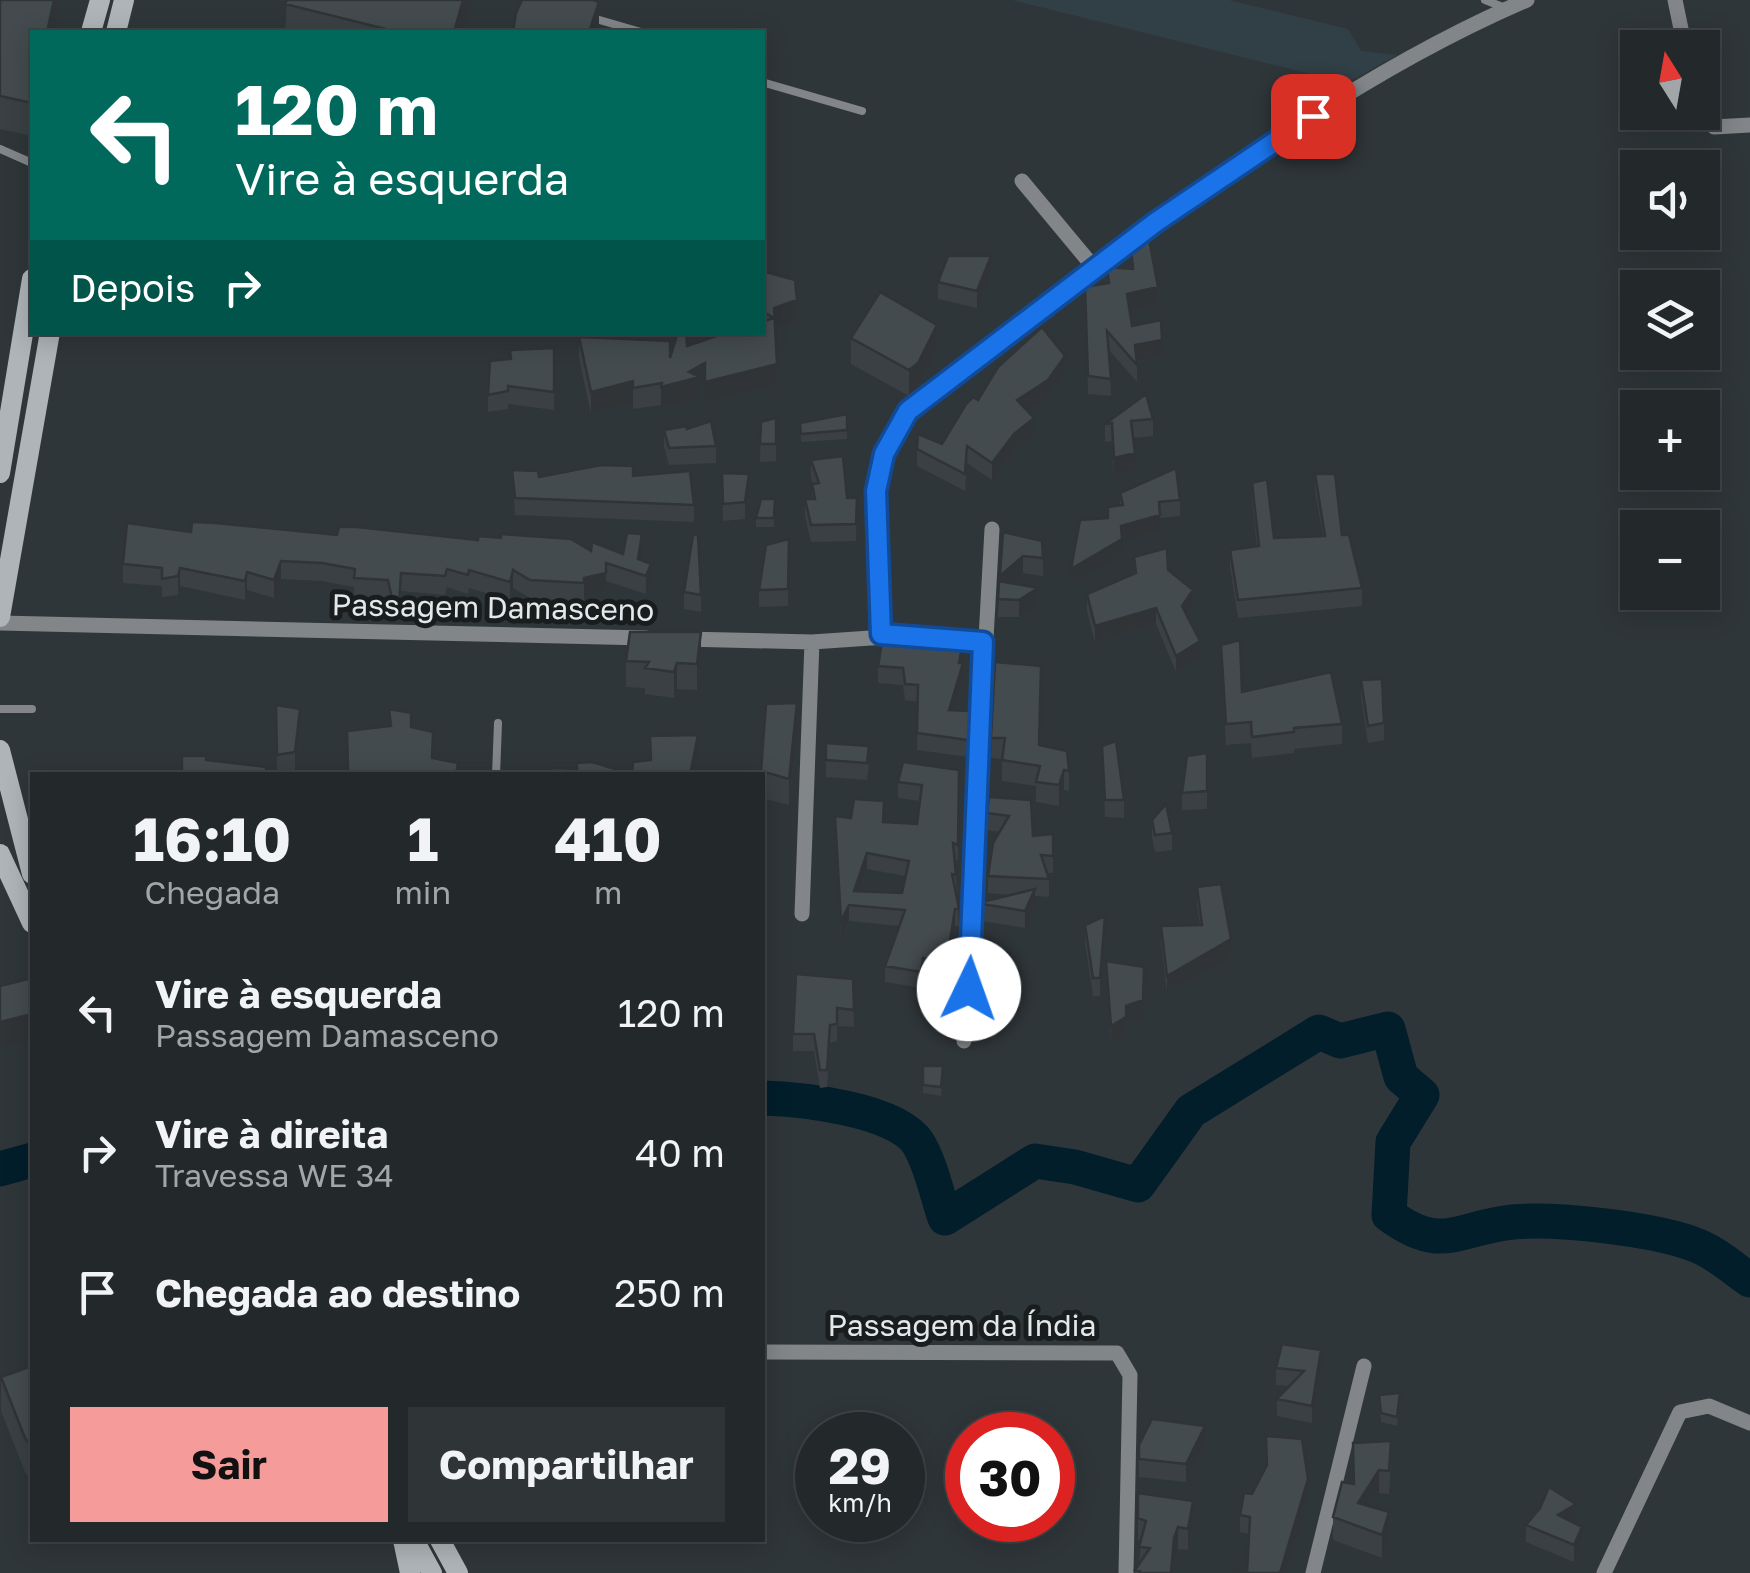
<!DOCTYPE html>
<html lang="pt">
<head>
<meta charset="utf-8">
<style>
  :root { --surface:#23282b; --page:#2f3437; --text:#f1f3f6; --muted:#a3a6a9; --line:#404447; --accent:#f59b9a }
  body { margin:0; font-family:"Golos Text",sans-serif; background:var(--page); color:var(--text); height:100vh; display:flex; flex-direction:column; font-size:38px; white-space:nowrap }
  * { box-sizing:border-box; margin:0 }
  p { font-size:32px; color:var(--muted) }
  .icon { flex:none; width:55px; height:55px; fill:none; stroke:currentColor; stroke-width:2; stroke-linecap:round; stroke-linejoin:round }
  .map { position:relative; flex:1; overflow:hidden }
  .panel { position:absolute; left:30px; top:772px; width:735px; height:770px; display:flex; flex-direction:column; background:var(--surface); border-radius:0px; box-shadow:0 5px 25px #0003,0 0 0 2px var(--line) }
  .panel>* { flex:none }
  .top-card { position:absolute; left:30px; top:30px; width:735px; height:305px; border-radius:0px; box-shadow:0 5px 25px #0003,0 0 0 2px var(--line); background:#00695c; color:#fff; overflow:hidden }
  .needle { width:65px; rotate:349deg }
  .buttons { position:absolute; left:1620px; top:30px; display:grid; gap:20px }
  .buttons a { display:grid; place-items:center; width:100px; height:100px; border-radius:0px; background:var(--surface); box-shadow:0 5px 25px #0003,0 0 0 2px var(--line); font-size:50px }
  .speed { position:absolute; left:795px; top:1412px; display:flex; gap:20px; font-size:50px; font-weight:700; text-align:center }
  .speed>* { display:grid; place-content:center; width:130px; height:130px; border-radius:50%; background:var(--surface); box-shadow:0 5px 25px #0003,0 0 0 2px var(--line); line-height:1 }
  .speed small { font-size:25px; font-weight:400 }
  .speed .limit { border:15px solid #d22; background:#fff; color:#111 }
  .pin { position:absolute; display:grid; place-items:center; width:85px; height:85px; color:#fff; margin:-42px; border-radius:20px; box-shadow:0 5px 15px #0006 }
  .me { position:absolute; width:110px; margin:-55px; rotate:3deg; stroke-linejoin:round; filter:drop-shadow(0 0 8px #0008) }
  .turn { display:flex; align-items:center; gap:35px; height:210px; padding:0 40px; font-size:45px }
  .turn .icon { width:130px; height:130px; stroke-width:2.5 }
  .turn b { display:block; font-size:70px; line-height:85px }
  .then { display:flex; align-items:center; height:95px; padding:0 40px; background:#0003; gap:20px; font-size:38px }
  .eta { display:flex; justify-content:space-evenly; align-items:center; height:170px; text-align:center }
  .eta b { font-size:60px; font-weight:700; line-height:70px }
  .primary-button { display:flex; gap:20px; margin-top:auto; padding:20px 40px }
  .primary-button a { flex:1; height:115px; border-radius:0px; background:var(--accent); color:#111; font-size:40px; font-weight:700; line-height:115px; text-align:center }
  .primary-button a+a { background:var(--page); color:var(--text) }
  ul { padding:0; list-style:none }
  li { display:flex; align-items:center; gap:30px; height:140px; padding:0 40px }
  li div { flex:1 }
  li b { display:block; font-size:38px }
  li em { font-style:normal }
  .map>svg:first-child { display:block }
  .built { fill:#313f46 }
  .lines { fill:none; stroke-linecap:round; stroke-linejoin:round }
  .river { stroke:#021e2b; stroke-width:35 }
  .service { stroke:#828688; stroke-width:8 }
  .minor { stroke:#828688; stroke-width:15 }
  .secondary { stroke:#aeb4b7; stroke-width:20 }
  .wall { fill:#3a4044; fill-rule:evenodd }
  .shaded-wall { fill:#303437 }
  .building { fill:#444b4f; stroke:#303437; stroke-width:2.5; fill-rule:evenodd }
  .route-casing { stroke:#114b97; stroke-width:25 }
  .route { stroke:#1a73e8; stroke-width:18 }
  .labels { text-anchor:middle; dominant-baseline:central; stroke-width:10; stroke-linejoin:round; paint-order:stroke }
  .street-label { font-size:30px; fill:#e3e8ea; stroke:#1a1d1e }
</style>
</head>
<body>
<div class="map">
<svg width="1750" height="1573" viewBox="0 0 1750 1573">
  <rect width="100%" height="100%" fill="#2f3639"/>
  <path class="built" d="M1012 0H1229L1348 29 1361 51 1397 55 1347 83Z"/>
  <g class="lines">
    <path class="river" d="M762 1098C800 1099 896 1109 918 1143 931 1164 937 1195 945 1218L1035 1161 1075 1167 1138 1185 1191 1111 1319 1032 1340 1041 1388 1029 1401 1077 1422 1095 1393 1142 1389 1215C1442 1254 1456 1228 1513 1222 1557 1218 1658 1229 1698 1246 1716 1253 1734 1269 1750 1280
      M0 1169 32 1160"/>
    <path class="service" d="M1485 0 1503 7
      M589 17 641 32
      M762 82 862 111
      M0 149 32 163
      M0 709H32
      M496 775 498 723"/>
    <path class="minor" d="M1675 0 1685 48
      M1699 112 1714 127 1750 125
      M1022 181 1096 270
      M0 623 646 638
      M881 635 875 491 884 454 908 411C968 361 1033 317 1096 270 1231 168 1371 67 1527 0
      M684 639 812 642 900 636
      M948 639 983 642
      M802 914 812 642
      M964 1041 992 529
      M762 1352 1117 1353 1130 1375 1126 1573
      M1313 1573 1364 1366
      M1604 1573 1680 1412 1709 1406 1750 1423"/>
    <path class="secondary" d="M91 32 100 0
      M116 32 124 0
      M0 473 32 279
      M0 617 50 332
      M0 750 32 874
      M0 854 32 923
      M403 1540 410 1573
      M414 1540 432 1573
      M440 1540 458 1573"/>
  </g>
  <path class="wall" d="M0 0H57V24L32 32V136L0 129Z
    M287 0H473L463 32H285Z
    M1131 248 1158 304 1130 310 1132 326 1162 357 1137 362V382L1109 350 1111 396 1088 394 1085 287 1107 284V267L1132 269Z
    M762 271 797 321 775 329 777 385 705 403V385L700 387V398L661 408V405L633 409V402L591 414 579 358V337L670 358 687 346 762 332Z
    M991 273 977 308 938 299V282Z
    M851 338 937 351 918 388 909 396 851 364Z
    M554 348V410L508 404V409L488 412V395L510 359V350Z
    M1065 373 1048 397 1027 411 1034 435 1014 451 992 480 967 463 965 491 917 466V449L942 444 978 400Z
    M847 414V439L801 442 800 423Z
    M776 418V461L760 462 761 422Z
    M1153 419V436L1133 438 1135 471 1114 476 1112 441 1105 442V424Z
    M687 429 716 446V463L669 465 664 447V430Z
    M811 460 847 498H857L856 541 811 542 805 516V499H812L813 484 811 478Z
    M512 470 539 477 633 476 694 505V522L515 515Z
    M722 473 749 491 745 519 723 521Z
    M1315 474 1342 535 1362 588V606L1238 618 1230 567V550L1257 547 1252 501V483L1274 538 1323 536 1315 491Z
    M1120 493 1180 500V516L1160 518V531L1122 542V555L1071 585 1120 506Z
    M775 499 774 527H756V518Z
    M191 532 478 540 623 554 642 553 640 560 651 582 646 594 606 581V592L584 596V602L530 598 513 588 510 600 469 588 468 594 447 587 445 595 401 591 399 621H393L388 598 354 596V587L322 581 281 579 274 598 247 590 245 600 180 586 178 595 162 597V586L123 583V564Z
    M1003 532 1043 558V576L1023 573 1012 583 1038 606 1019 617H998Z
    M789 539 788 606 759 607V590Z
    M1134 557 1168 570 1193 606 1187 615 1200 658 1176 672 1156 624 1095 643 1087 611V594L1134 574Z
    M684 592 701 595V612L684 609Z
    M1221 645 1242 692 1342 724V744L1294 749V753L1252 758 1251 743 1226 745Z
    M964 652 962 663 963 680 954 710 970 728 968 757 917 750 918 702 905 700 903 685 878 683V666Z
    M701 658 697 690 677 689 674 698 645 694V688L626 687V661Z
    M995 662 1039 745 1069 771V791L1064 790 1059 806 1036 802V786L1002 781V759L991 758Z
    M1361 680 1384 723V740L1368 743 1361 697Z
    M276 705 300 727 295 770 277 772Z
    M797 729 789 805 762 798V775H761V771Z
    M826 743 869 764 867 780 826 777Z
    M1102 746 1124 800V818L1105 817Z
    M1207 753V809L1182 810V793Z
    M959 770 958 861 955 860 959 926H955L947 977 923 974 921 988 885 982V966L899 926 849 921 841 937 835 816 884 823 917 824 920 801 898 798V782ZM867 869 905 876 902 893 860 891Z
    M989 797 1033 836 1053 834V873H1047L1049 879V897L1035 896V906L1025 928 982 921V902L1012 895 988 893V876L1000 832 987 830V813Z
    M1152 820 1172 833V850L1155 852 1152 837Z
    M1197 887 1231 957 1167 993 1161 943V926L1200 925 1197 905Z
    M1085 925 1105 933 1100 996H1093L1085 942Z
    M1106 961 1143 1018 1126 1023V1034L1111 1043Z
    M853 979 854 1027 837 1026V1041L830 1043 827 1087 820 1088 814 1051H793V1034Z
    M923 1066 943 1075 941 1096 923 1093Z
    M32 1366V1481L25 1472 1 1411V1377Z
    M1321 1367 1312 1423 1277 1416V1399L1289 1386 1276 1385V1368Z
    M1379 1395 1400 1402 1397 1426 1381 1422Z
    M1205 1444 1186 1482 1139 1477V1445Z
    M1391 1463 1389 1494 1379 1493 1370 1506 1389 1534 1382 1558 1333 1540V1517L1353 1484Z
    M1138 1493 1193 1523 1188 1550 1178 1549 1174 1559 1173 1573H1135L1139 1564 1141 1541 1138 1540Z
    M1308 1496 1249 1534 1240 1532V1515Z
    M1576 1521 1573 1523 1582 1544 1574 1562 1526 1542V1525Z"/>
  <path class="shaded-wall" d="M54 0H57V24L55 32H47Z
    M463 0H473L463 32H454Z
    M599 2V32H589Z
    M991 256V273L977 308V291Z
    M1158 287V304L1127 311V294Z
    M797 300V321L774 329V308Z
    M937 325V351L918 388 909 396V370Z
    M1162 340V357L1135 362V345Z
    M1065 356V373L1048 397 1017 418V400Z
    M705 363V385L700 387V398L661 408V387Z
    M777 364V385L705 403V382Z
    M633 381V402L591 414V392Z
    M1034 418V435L1014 451 992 480V463L1014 434Z
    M1135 453V471L1114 476V458Z
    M749 474V491L745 519V502Z
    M1160 515V531L1122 542V555L1071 585V569L1121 526Z
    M642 534V553L638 577V559Z
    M1023 556V573L1000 594V576Z
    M281 561V579L274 598V580Z
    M606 563V592L584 596V578Z
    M651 564V582L646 594V576Z
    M180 568V586L178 595V576Z
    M513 570V588L510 600V582Z
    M247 572V590L245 600V581Z
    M1038 588V606L1019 617V600Z
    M1193 590V606L1182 622V606Z
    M1156 608V624L1095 643V626Z
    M701 632V658L697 690V664Z
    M964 635V652L959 676 963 663V680L949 726V710Z
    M1200 641V658L1176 672V656Z
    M677 663V689L674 698V672Z
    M797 703V729L789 805V779Z
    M300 709V727L295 770V752Z
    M698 735V755L694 775H690Z
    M1064 770V790L1059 806V785Z
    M867 853V869L854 907V891Z
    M1035 889V906L1025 928V911Z
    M849 905V921L841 937V921Z
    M955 909V926L947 977V960Z
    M1105 916V933L1100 996V978Z
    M1231 939V957L1167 993V976Z
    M1144 967 1143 1018 1126 1023V1034L1111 1043V1026L1126 1006Z
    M32 1014V1040L0 1047V1022Z
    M1321 1350V1367L1312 1423V1406Z
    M1205 1426V1444L1186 1482V1464Z
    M1379 1470V1493L1358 1525V1503Z
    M1308 1479V1496L1285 1573H1280Z
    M1193 1501V1523L1188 1550V1529Z
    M1576 1504V1521L1558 1533V1515Z
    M1389 1512V1534L1382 1558V1535Z
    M1178 1527V1549L1174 1559 1173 1573H1171L1174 1538Z
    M1582 1527V1544L1574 1562V1545Z"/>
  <path class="building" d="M0 0H54L47 32H32V103L0 96Z
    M287 0H463L454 32H398L285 4Z
    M522 0H593L599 2 589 32H513L516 13Z
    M1149 239 1158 287 1127 294 1132 326 1161 320 1162 340 1135 345 1137 365 1107 331 1111 379 1088 376 1085 287 1109 283 1107 267 1133 269 1131 248Z
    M948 256H991L977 291 938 282Z
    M762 271 795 280 797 300 774 308 777 364 705 382V363L689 372 700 377 661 387 662 383 633 388V381L591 392 579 337 670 341V358L678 332H686L687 346 728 332H762V322L774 318 762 311Z
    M880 292 937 325 918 363 909 370 851 338Z
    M1042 327 1065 356 1048 380 1017 400 1034 418 1014 434 992 463 967 446 965 474 917 449 918 434 942 444 966 404 973 397 978 400 998 367Z
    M554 348V392L508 386V391L488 395 490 361 511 359 510 350Z
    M1146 394 1153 419 1131 421 1135 453 1114 458 1112 423 1105 424Z
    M847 414V430L801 434 800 423Z
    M776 418V444H760L761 422Z
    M711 421 716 446 669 448 664 430 687 426V429Z
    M843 456 847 498H857L856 524 811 525 805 499H815L812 484 819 483 811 460Z
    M601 465 633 466V476L690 471 694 505 515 498 512 470 538 471 539 477Z
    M1176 468 1180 500 1159 502 1160 515 1121 526 1122 539 1071 569 1080 520 1108 518V507L1123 505 1120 493Z
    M722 473 749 474 745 502 723 504Z
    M1315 474H1335L1342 535H1349L1362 588 1238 600 1230 550 1259 546 1252 483 1267 479 1274 538 1325 536Z
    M761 499H775L774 518H756Z
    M192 522 215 523 337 535 339 527H357L478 540V536L501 538V534L571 539 591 551 592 542 623 554 627 533 642 534 638 559 651 564 646 576 606 563V573L584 578V583L530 580 513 570 510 582 469 570 468 575 447 569 445 576 401 573 399 603H393L388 580 354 578 355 569 322 563 281 561 274 580 247 572 245 581 180 568 178 576 162 579V568L123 564 127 523 191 532Z
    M1003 532 1042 541 1043 558 1023 556 1000 576Z
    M693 535H698L701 595 684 592Z
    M789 539 788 589 759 590 766 545Z
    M1167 548 1168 570 1193 590 1182 606 1200 641 1176 656 1156 608 1095 626 1087 594 1136 573 1134 557Z
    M999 581 1038 588 1019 600 998 599Z
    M884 630 964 635 959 663H963L949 710 970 711 968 740 917 733 918 685 905 684 903 668 878 666Z
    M630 632H701L697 664 677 663 674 672 645 668 649 662 626 661Z
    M1240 640 1242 692 1331 672 1342 724 1294 728V732L1252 737 1251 722 1226 724 1221 645Z
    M995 662 1041 666 1039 745 1067 751 1069 771 1064 770 1059 785 1036 782 1040 766 1002 760 1005 738H991Z
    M1382 679 1384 723 1368 726 1361 680Z
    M797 703 789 779 761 771 766 704Z
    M276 705 300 709 295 752 277 755Z
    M389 709 411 713V727L433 732 432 758 458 763 457 769H485L484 775H343L344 769H348L347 731 391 726Z
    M698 735 690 775H551L552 768 577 769V763L592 762 632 774 633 762 651 760 650 736Z
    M1116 741 1124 800H1105L1102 746Z
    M826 743 869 746 867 763 826 760Z
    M1207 753V791L1182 793 1187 756Z
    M182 756H206V760L266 767V775H182Z
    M903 762 959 770 958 845 953 843 956 875 952 874 959 909H955L947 960 923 958 921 972 885 966 905 910 849 905 841 921 835 816 851 818 854 799 884 801 883 822 917 824 922 785 898 782ZM867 853 909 861 902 893 854 891Z
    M989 797 1031 800 1033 836 1053 834V856L1041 855 1049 879 988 876 993 843 1009 816 987 813Z
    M1166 804 1172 833 1155 835 1152 820Z
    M1221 884 1231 939 1167 976 1161 926 1202 925 1197 887Z
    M1035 889 1025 911 982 904V902Z
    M1105 916 1100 978H1093L1085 925Z
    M1106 961 1144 967 1143 1000 1126 1006V1017L1111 1026Z
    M796 974 853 979 854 1010 837 1008V1024L830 1025 827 1070H820L814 1034H793Z
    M32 978V1014L0 1022V986Z
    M923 1066H943L941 1087 923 1085Z
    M1282 1344 1321 1350 1312 1406 1277 1399 1304 1371 1276 1368Z
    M32 1366V1447L25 1438 1 1377Z
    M1400 1393 1397 1417 1381 1413 1379 1395Z
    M1152 1419 1205 1426 1186 1464 1139 1459V1445Z
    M1266 1436 1302 1439 1308 1479 1280 1573H1234V1570L1247 1573 1250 1517 1240 1515 1244 1493 1252 1494 1267 1465Z
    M1391 1441 1389 1471 1379 1470 1358 1503 1389 1512 1382 1535 1333 1517 1342 1482 1354 1484 1353 1443Z
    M1549 1487 1576 1504 1558 1515 1582 1527 1574 1545 1526 1525 1540 1508Z
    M1138 1493 1193 1501 1188 1529 1178 1527 1174 1538 1171 1573H1140V1571L1135 1570 1150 1548 1139 1547 1146 1521 1138 1518Z"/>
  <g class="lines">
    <g class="route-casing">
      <path id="route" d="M969 989 983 642 881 634 876 491 884 454 908 411 1156 222 1313 116"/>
    </g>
    <use href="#route" class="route"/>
  </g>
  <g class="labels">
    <g class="street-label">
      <text transform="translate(493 607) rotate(1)">Passagem Damasceno</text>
      <text x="962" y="1325">Passagem da Índia</text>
    </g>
  </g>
</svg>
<div class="buttons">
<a><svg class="needle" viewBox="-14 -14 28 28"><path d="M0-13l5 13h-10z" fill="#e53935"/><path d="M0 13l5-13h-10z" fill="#a3a6a9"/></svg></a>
<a><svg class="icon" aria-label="sound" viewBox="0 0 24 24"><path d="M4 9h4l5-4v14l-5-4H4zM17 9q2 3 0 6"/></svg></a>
<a><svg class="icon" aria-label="layers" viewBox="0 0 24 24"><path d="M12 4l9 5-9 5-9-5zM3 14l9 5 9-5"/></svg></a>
<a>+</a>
<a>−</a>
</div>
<div class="speed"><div>29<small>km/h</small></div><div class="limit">30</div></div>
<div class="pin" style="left:1313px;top:116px;background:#d93025"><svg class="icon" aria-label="arrive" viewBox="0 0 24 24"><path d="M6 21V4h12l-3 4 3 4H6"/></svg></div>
<svg class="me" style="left:969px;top:989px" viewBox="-20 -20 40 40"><circle r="19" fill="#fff"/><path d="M0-13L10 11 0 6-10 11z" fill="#1a73e8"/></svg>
<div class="top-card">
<div class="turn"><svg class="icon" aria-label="left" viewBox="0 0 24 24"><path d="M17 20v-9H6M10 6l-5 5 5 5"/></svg><div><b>120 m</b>Vire à esquerda</div></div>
<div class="then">Depois<svg class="icon" aria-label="right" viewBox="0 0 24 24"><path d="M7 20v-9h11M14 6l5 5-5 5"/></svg></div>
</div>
<section class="panel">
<div class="eta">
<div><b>16:10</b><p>Chegada</p></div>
<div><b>1</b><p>min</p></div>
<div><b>410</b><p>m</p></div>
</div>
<ul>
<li><svg class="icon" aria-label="left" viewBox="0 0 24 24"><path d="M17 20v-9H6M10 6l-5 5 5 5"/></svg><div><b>Vire à esquerda</b><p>Passagem Damasceno</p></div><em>120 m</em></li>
<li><svg class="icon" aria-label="right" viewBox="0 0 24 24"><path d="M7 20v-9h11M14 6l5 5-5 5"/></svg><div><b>Vire à direita</b><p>Travessa WE 34</p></div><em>40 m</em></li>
<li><svg class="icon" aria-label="arrive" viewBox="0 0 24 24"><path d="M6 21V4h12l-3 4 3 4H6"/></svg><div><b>Chegada ao destino</b></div><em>250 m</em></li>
</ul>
<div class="primary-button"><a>Sair</a><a>Compartilhar</a></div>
</section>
</div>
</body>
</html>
